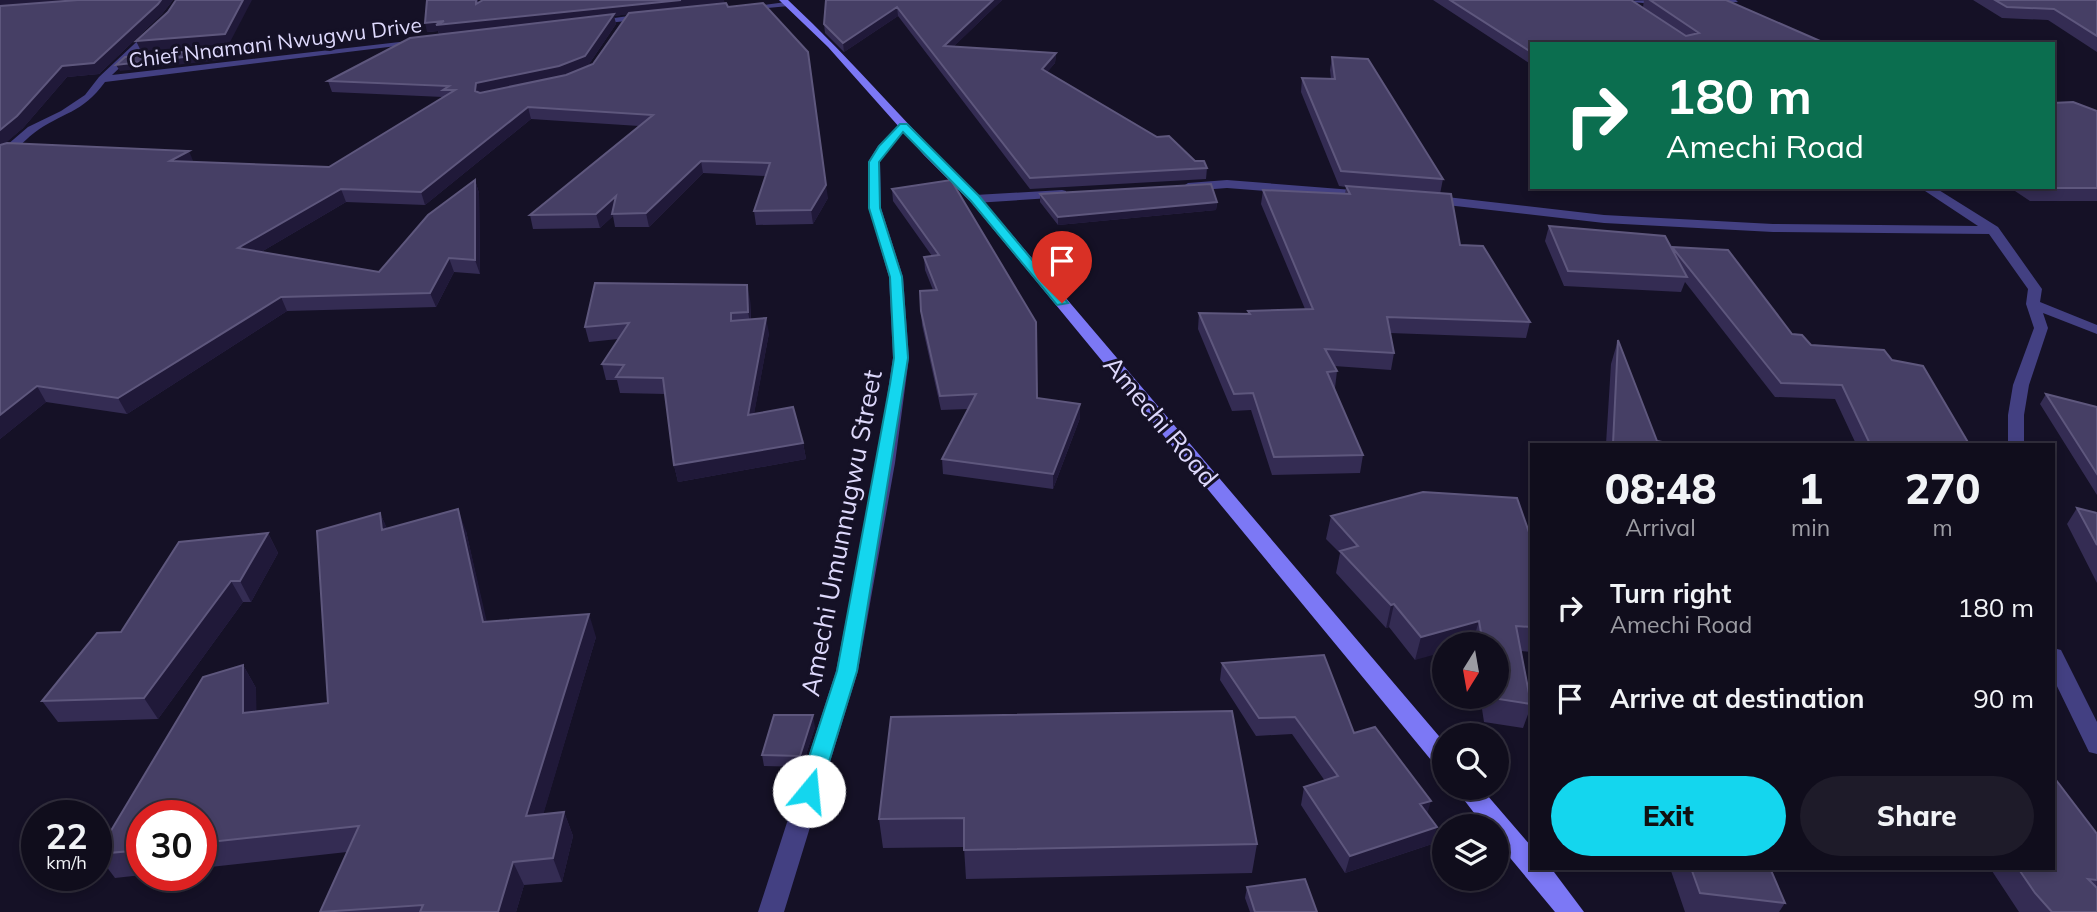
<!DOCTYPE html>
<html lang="en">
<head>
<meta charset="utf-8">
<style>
  :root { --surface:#100d1c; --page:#1e1b29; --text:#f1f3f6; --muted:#9c9ca3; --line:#302d3b; --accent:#14d6ee }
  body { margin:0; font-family:Mulish,sans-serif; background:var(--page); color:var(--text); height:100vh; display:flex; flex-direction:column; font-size:26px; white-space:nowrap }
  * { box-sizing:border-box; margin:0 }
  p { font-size:23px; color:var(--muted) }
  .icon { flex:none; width:38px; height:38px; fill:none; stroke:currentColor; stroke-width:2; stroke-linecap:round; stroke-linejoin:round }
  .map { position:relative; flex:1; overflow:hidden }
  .panel { position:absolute; left:1530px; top:443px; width:525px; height:427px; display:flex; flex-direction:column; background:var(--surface); border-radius:0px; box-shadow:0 4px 10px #0003,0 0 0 2px var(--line) }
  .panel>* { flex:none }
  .banner { position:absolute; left:1530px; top:42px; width:525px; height:147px; border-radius:0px; box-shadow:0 4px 10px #0003,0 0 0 2px var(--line); background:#0b6e4f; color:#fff; overflow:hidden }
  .needle { width:46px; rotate:191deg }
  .tools { position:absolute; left:1432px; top:632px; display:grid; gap:14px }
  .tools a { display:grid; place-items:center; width:77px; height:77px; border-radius:50%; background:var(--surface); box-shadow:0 4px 10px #0003,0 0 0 2px var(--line); font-size:35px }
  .speed { position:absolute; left:21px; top:800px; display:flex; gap:14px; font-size:35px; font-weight:700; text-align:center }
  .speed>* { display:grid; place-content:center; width:91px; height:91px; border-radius:50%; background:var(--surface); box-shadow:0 4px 10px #0003,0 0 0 2px var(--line); line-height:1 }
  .speed small { font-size:18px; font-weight:400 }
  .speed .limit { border:10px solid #d22; background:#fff; color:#111 }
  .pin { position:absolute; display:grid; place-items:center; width:60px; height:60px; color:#fff; margin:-72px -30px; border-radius:50% 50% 50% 0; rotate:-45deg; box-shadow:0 0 7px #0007 }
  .pin .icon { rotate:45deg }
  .me { position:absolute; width:77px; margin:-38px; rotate:17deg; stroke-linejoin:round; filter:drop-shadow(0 0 5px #0008) }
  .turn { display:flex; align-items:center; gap:24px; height:147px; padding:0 21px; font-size:32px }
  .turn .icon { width:91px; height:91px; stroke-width:2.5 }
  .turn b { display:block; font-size:49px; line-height:60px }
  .eta { display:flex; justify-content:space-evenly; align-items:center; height:119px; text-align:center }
  .eta b { font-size:42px; font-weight:800; line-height:49px }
  .cta { display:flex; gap:14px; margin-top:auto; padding:14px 21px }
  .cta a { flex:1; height:80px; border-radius:42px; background:var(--accent); color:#111; font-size:28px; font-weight:800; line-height:80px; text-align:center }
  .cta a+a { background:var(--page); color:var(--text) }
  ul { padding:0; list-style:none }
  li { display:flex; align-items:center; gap:21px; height:91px; padding:0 21px }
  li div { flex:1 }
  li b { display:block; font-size:26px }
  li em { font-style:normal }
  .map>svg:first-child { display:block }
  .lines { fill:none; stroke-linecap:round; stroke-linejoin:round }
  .service { fill:#434082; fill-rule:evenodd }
  .minor { fill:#434082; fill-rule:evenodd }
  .secondary { fill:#7c78f5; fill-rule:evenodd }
  .wall { fill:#342c53; fill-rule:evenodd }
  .shaded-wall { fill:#201939 }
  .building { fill:#463f65; stroke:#5e577d; stroke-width:2 }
  .route { fill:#14d6ee; stroke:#0d8b9b; stroke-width:2 }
  .labels { text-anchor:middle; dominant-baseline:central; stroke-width:6; stroke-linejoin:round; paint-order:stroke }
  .far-street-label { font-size:21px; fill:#ded9fc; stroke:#151126 }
  .street-label { font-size:26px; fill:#ded9fc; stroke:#151126 }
</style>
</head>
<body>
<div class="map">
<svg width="2097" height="912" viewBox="0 0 2097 912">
  <rect width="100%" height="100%" fill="#151126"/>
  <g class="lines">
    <path class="service" d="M269 44 272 49 198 57 193 54Z"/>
    <path class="minor" d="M176 0H184L170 20 112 75 417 40 421 43 105 82C82 114 62 112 34 133 23 141 13 155 0 160V151L28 127 61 111 85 95 99 77 164 16Z
      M1654 0 1670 3 1666 5 1620 1Z
      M1706 0H1736L1738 2 1708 4 1704 2Z
      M786 2 789 6 744 10 740 8Z
      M650 13 653 18 590 25 586 22Z
      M903 123 908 126 887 150 880 162 881 208 903 277 909 358 895 463 858 671 784 912H758L836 671 877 463 893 358 889 277 869 208 868 162 878 146Z
      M1227 180 1366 191 1372 195 1366 199 1227 188 1188 191 1182 187 1188 183Z
      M1919 187H1934L1998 227 2042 289 2040 302 2097 325V334L2043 313 2048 328 2029 385 2024 415V444H2008V415L2013 385 2034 328 2026 304 2028 289 1989 234 1773 232 1604 223 1429 203 1423 199 1429 195 1604 215 1773 224 1978 226Z
      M1062 190 1066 191V197L975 203 969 199 975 195Z
      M2053 648 2061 650 2097 722V754L2089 752 2053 678Z"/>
    <path class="secondary" d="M779 0H788C855 62 913 133 979 196L1444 742V768L1436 766 971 202 924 155 828 47Z
      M1455 788H1481L1531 846V868H1551L1584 912H1555L1496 841V826H1484Z"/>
  </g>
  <path class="wall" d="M0 0H173L162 14 99 74 67 77 23 128 5 143 194 162 329 167 443 97 332 92 328 81 439 34 438 31 427 32V0H478V3L483 0H724V3L828 198 813 224 756 225 754 211 766 176 703 173 649 227H615L613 216 600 228 533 229 530 215 639 126 531 119 425 205 346 202 261 252 379 272 475 180 479 193 480 274 454 272 436 307 287 311 127 414 46 402 0 439ZM628 14 593 64 587 67 616 24 614 16Z
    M826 0H1002L953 47 1056 53 1055 63 1047 72 1207 168 1206 179 1030 189 898 16 844 52 825 33 824 24Z
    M1433 0H1631L1664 21 1643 7 1644 0H1726L1827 44H1531V63H1529Z
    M1973 0H2097V52L2048 20 2002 18Z
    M1332 57 1443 179 1440 194 1460 245 1530 322 1526 338 1390 333 1394 353 1391 370 1334 366 1337 371 1335 388H1334L1363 455 1360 473 1272 475 1251 410 1232 411 1198 329 1199 313 1248 314V311L1305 309 1261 204 1263 190 1345 194 1346 187 1339 186 1301 92 1302 78 1331 79 1330 70Z
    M2097 111V201H2030L2009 187H2053Z
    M951 180 1037 398 1080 404V418L1053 489 943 474 942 459 968 409 941 410 922 325 921 311 933 290 925 270 924 257 932 256 893 201 892 189Z
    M1040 194 1217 202 1216 210 1058 225 1040 202Z
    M1549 226 1671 248 1672 247 1792 334 1811 345 1892 360 1969 444H1856L1835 399 1775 397 1685 282 1681 292 1564 286 1545 241Z
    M750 299 751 319 769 333 754 413 803 443 806 459 678 482 674 465 665 394 620 393 617 380H606L602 364 618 339 589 342 585 327Z
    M1618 340 1657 441 1672 444H1606L1611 364Z
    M2046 394 2097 407V495L2040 404Z
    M2077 508 2097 514V583L2067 524Z
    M380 513 387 529 466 531 486 621 596 637 543 814 564 812 573 836 562 882 524 885 516 912H320L347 852 201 868V816H142V875L115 878 97 854 243 665 256 688V711L328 703Z
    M1331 516 1531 538V652L1521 651 1531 700V706L1523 728 1484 722 1480 696H1496V644H1444L1415 660 1389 627 1386 628 1336 573 1340 553 1326 539Z
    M268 533 278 553 251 602H243L158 719 58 722 42 701 121 632Z
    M1222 663 1354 733 1427 814 1432 844 1345 873 1301 805 1304 787 1325 781 1292 734 1256 736 1220 680Z
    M891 717 1257 844 1252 873 966 879 964 847 883 848 879 819Z
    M815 727 802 767 764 766 762 755Z
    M2097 834V912H2019L1990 868H2053Z
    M1670 868H1770L1785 903 1779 912H1685Z
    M1247 887 1317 912H1250L1245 898Z"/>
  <path class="shaded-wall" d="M0 0H91L0 6Z
    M161 0H173L162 14 99 74 67 77 23 128 0 148V130L62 66Z
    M243 0H252L229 44 141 51 136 41Z
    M681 0H724L725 4 614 16 616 24 587 67 561 77 478 103 438 31 427 32 425 23Z
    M993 0H1002L945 55 944 46Z
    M897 7 898 16 844 52 843 43Z
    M220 49 223 56 221 60 120 71 116 65Z
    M1056 53 1055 63 1042 78V69Z
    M528 107 531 119 425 205 421 192Z
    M189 151 194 163 170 161Z
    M701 161 703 173 649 227 646 213Z
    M475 180 479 193 480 274 475 260Z
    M826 185 828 198 813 224 811 210Z
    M341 189 346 202 244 262 238 248Z
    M616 196 613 216 600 228 596 214Z
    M1217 202 1216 210 1058 225V217Z
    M449 258 454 272 436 307 430 293Z
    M747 285 750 299 751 327 748 312Z
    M281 297 287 311 127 414 118 398Z
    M766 318 769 333 751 431 748 415Z
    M37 386 46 402 0 439V415Z
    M1080 404V418L1053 489V474Z
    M803 443 806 459 678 482 674 465Z
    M458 509 466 531 492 644 483 622Z
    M380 513 390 535 382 530Z
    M268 533 278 553 251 602 240 581Z
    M231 581 243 602 158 719 144 698Z
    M1394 604 1389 627 1386 628 1391 605Z
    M589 614 596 637 536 839 526 816Z
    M1479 621 1472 644H1444V652L1415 660 1421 637Z
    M243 665 256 688 257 736 243 713Z
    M813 715 815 727 802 767 800 756Z
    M1431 801 1426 818 1420 804Z
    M564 812 573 836 562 882 553 858Z
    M1437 827 1432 844 1345 873 1350 856Z
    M513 862 524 885 516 912H498Z"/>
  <path class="building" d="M78 0H161L158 4 94 63 62 66 17 116 0 130V6Z
    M176 0H243L225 34 136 41 168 12Z
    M427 0H476V4L483 0H681L436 25 444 21 425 23Z
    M826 0H993L944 46 1056 53 1042 69 1157 137 1169 136 1195 161H1204L1207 168 1030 178 897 7 843 43 824 24Z
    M1450 0H1631L1686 36 1699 33 1650 0H1726L1827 44H1531V52Z
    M1995 0H2097V36L2054 9 2007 7Z
    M726 3 728 7 763 3 808 52 826 185 811 210 754 211 770 163 701 161 646 213 612 214 616 196 596 214 530 215 653 115 528 107 421 192 341 189 238 248 379 272 428 215 475 180V260L449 258 430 293 281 297 118 398 37 386 0 415V145L7 143 189 151 170 161 329 167 455 90H443L449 86 328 81 410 38 614 14 585 56 559 66 476 83 475 91 480 93 566 75 593 64 629 13Z
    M220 49 218 53 116 65 125 57Z
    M1332 57 1368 59 1443 179 1341 171 1302 78 1335 79Z
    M2073 102 2097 111V188H2037L2053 187V103Z
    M951 180 1036 322 1037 398 1080 404 1053 474 942 459 976 394 940 396 921 311 920 291 937 290 924 257 939 255 892 189Z
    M1211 184 1217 202 1058 217 1040 194Z
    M1346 186 1451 194 1460 245 1483 246 1530 322 1387 317 1394 353 1325 349 1337 371 1327 372 1363 455 1274 457 1253 393 1234 394 1199 313 1250 314 1248 311 1313 309 1263 190 1350 194Z
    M1549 226 1665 236 1687 277 1568 271Z
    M1672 247 1728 250 1792 334 1802 335 1811 345 1884 350 1892 360 1923 366 1969 444H1870L1842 385 1781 383Z
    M595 283 747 285 748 312 731 313V321L766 318 748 415 793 407 803 443 674 465 663 378 616 377 624 365 602 364 629 323 585 327Z
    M1618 340 1657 441 1672 444H1613Z
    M2046 394 2097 407V474Z
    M1423 492 1517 498 1531 538V627L1516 626 1531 704 1492 698V696H1496V644H1483L1479 621 1421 637 1394 604 1391 605 1340 551 1358 546 1331 516Z
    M2077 508 2097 513V545Z
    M458 509 483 622 589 614 526 816 564 812 553 858 513 862 498 912H420L423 905 320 912 359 826 201 843V816H142V850L97 854 203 677 243 665V713L328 703 317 531 380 513 382 530Z
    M268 533 240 581H231L144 698 42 701 97 633 121 632 179 542Z
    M1324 655 1354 733 1375 727 1431 801 1420 804 1437 827 1350 856 1304 787 1338 776 1295 717 1259 718 1222 663Z
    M1232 711 1257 844 964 850V818L879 819 891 717Z
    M774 715H813L800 756 762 755Z
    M2053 776 2097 834V880L2088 879 2097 888V912H2052L2035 893 2018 868H2053Z
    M1691 868H1770L1785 903 1700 893Z
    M1305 879 1317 912H1255L1247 887Z"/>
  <path class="route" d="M900 124H907L979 196 1068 303 1057 305 971 201 903 132 879 162 880 208 902 277 908 358 857 671 820 791 817 798 809 800 801 798 798 791 837 671 890 384 894 358 890 277 869 208V162L879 146Z"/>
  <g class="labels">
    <g class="far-street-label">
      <text transform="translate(275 42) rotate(-7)">Chief Nnamani Nwugwu Drive</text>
    </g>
    <g class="street-label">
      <text transform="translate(1161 421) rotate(50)">Amechi Road</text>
      <text transform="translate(841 533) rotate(-79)">Amechi Umunnugwu Street</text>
    </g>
  </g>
</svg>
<div class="tools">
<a><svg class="needle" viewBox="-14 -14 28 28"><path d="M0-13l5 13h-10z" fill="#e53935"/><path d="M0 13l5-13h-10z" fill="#9c9ca3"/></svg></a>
<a><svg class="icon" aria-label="search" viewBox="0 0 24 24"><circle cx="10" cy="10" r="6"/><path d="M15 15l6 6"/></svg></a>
<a><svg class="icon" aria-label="layers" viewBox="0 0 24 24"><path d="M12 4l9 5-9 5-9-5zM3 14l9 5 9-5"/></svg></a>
</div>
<div class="speed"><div>22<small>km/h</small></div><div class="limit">30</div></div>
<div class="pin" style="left:1062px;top:303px;background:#d93025"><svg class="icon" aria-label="arrive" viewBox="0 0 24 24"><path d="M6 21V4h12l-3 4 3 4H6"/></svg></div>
<svg class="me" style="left:809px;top:791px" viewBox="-20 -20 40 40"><circle r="19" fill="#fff"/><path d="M0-13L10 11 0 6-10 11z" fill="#14d6ee"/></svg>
<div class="banner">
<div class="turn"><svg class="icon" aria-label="right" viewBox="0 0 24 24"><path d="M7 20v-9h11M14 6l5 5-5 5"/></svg><div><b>180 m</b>Amechi Road</div></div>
</div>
<section class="panel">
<div class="eta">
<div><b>08:48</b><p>Arrival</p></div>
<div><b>1</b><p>min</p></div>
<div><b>270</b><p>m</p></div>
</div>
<ul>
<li><svg class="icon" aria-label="right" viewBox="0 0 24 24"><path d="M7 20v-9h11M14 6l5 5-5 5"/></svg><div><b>Turn right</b><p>Amechi Road</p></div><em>180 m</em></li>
<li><svg class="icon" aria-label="arrive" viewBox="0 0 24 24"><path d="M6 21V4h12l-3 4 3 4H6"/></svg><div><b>Arrive at destination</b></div><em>90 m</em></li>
</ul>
<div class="cta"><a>Exit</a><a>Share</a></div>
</section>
</div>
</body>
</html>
